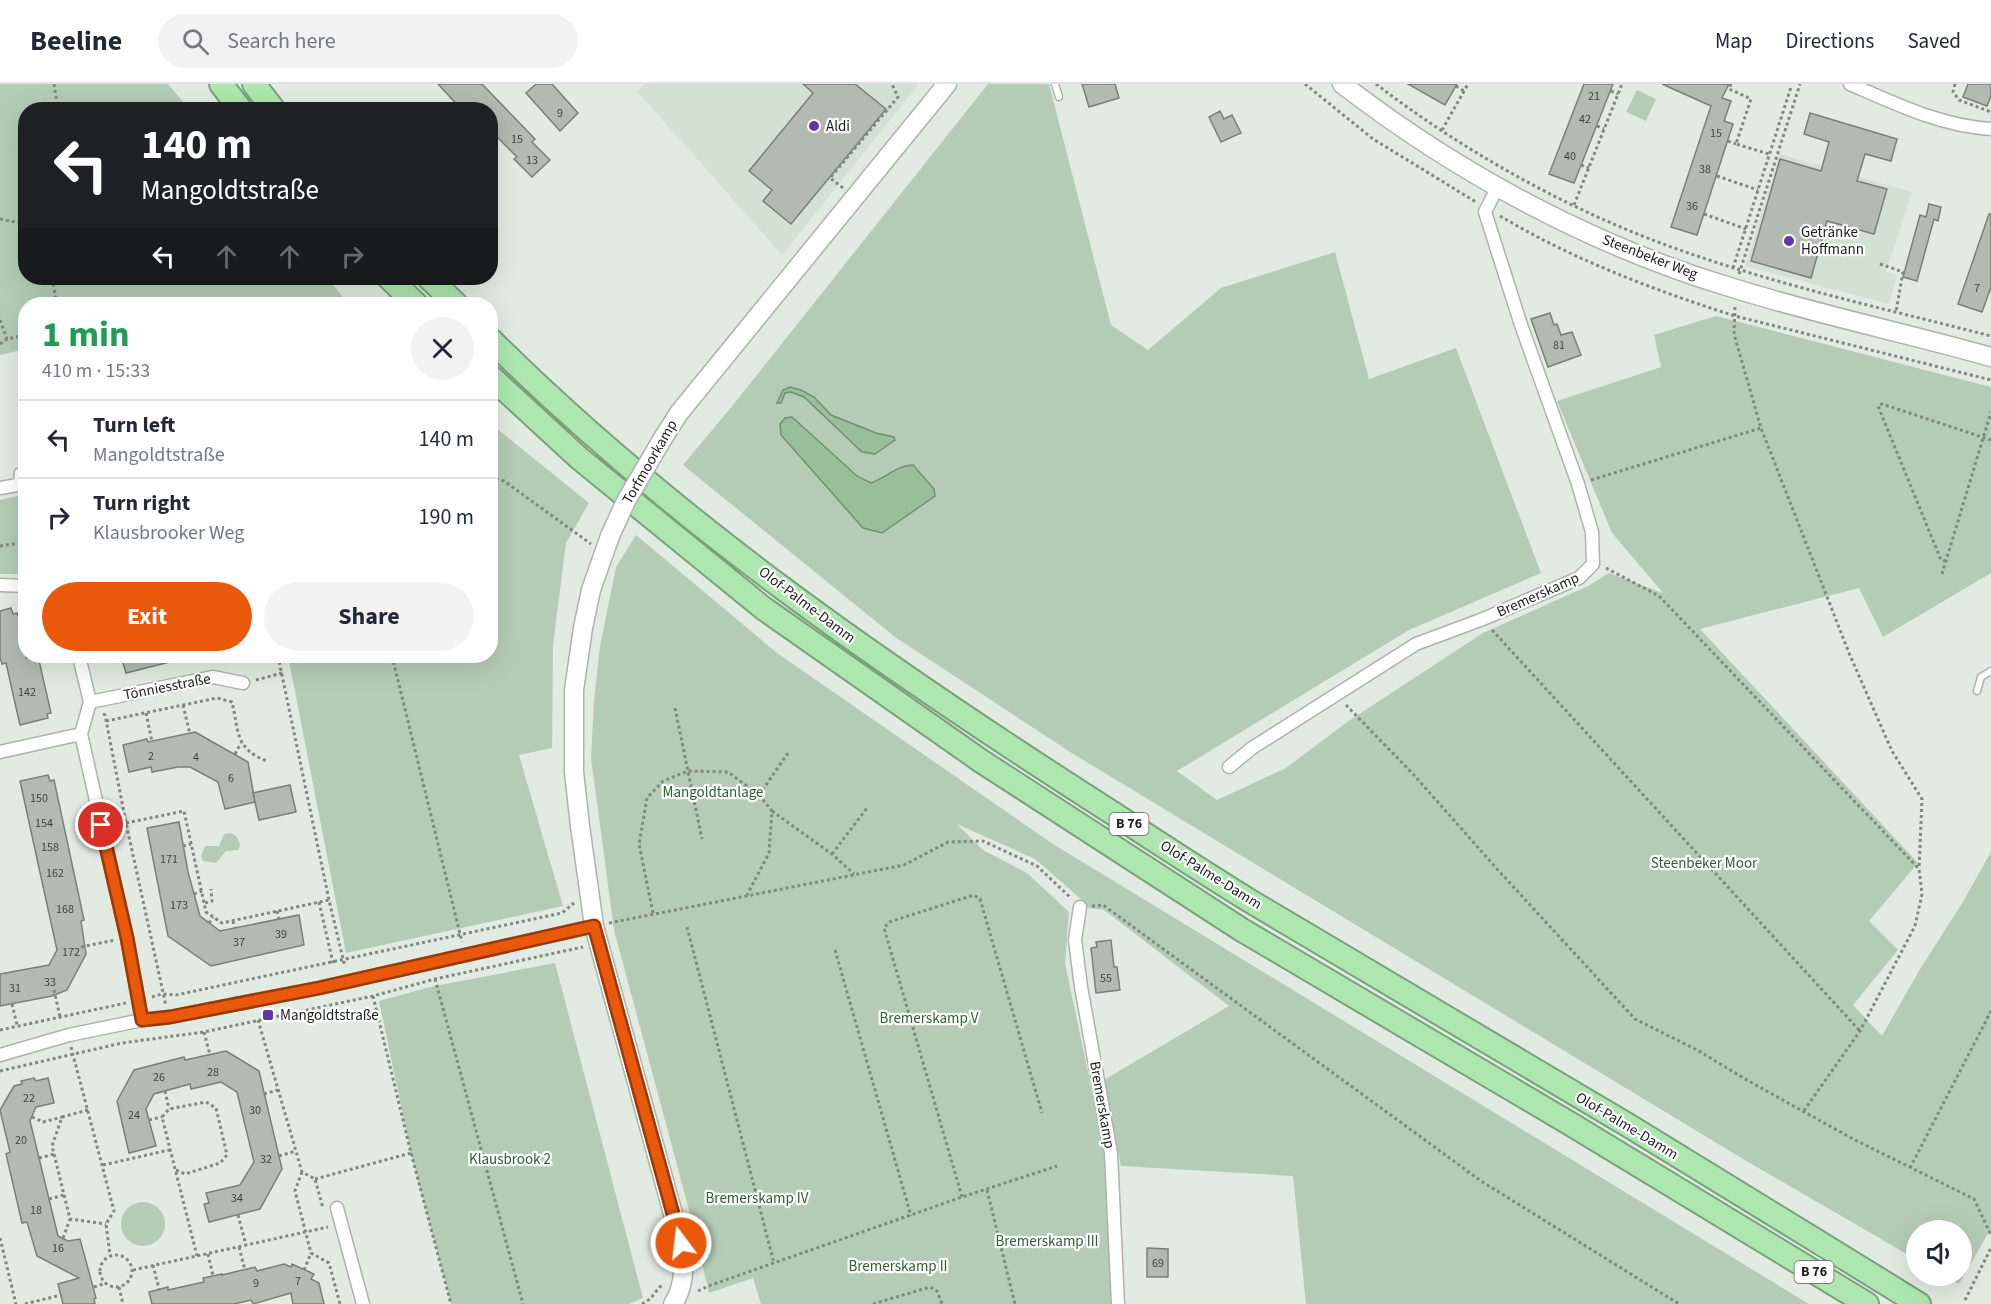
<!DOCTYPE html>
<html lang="en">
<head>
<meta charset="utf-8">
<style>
  :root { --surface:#fff; --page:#f2f2f3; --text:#1f2937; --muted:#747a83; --line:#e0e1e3; --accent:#ea580c }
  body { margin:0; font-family:"Source Sans 3",sans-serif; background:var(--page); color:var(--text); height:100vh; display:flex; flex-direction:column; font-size:22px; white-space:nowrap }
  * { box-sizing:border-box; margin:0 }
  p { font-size:20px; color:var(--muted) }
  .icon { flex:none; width:33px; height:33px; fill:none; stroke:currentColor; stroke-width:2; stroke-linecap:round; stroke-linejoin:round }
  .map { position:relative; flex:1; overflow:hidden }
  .panel { position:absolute; left:18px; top:213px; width:480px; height:366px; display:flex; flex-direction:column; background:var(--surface); border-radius:24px; box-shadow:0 6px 24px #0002 }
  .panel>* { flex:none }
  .top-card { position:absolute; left:18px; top:18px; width:480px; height:183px; border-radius:24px; box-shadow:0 6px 24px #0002; background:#202124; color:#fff; overflow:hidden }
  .fabs { position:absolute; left:1906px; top:1136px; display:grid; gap:12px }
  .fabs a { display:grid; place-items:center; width:66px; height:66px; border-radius:50%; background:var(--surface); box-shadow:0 6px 24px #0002; font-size:30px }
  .pin { position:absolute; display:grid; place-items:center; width:51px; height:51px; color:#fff; margin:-26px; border:3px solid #fff; border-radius:50%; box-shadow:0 2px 6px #0007 }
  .me { position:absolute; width:66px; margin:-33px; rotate:345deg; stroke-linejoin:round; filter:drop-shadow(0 0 4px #0008) }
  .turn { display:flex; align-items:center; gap:21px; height:126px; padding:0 24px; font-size:27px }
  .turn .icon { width:78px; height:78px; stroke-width:2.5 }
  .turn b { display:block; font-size:42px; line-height:51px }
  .lanes { display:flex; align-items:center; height:57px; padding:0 24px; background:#0003; justify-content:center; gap:30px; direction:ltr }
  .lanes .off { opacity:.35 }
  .round { display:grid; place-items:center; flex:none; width:63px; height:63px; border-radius:32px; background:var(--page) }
  .overview { display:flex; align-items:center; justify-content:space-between; height:102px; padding:0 24px }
  h1 { font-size:36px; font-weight:700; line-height:45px; color:#1e9e55 }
  .button { display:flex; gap:12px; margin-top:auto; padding:12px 24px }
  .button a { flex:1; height:69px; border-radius:36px; background:var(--accent); color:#fff; font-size:24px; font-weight:700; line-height:69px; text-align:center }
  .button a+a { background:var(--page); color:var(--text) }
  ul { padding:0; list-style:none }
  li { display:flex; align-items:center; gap:18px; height:78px; padding:0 24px; border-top:2px solid var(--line) }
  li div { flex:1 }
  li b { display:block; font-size:22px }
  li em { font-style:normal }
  header { display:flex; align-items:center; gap:36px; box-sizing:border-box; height:84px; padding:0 30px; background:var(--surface); border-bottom:2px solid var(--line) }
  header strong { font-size:28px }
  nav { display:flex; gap:33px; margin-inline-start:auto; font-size:21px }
  .search { width:420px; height:54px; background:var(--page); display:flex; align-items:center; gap:15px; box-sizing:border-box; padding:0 21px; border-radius:33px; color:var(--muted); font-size:22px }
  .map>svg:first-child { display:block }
  .built { fill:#d3e1d3 }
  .green { fill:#b4ccb5 }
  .water { fill:#98bf99; stroke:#728f73; stroke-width:1.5 }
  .building { fill:#b2bab2; stroke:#788078; stroke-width:1.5 }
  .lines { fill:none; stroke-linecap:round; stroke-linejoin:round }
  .lane-casing { stroke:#abb3ab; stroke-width:9 }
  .street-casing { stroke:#abb3ab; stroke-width:15 }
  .secondary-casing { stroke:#abb3ab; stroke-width:21 }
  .highway-casing { stroke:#7aa17b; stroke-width:26 }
  .path { stroke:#818781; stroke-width:3; stroke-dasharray:3 3; stroke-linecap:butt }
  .lane { stroke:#fff; stroke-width:6 }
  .street { stroke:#fff; stroke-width:12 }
  .secondary { stroke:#fff; stroke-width:18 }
  .highway { stroke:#ade7af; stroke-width:22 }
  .secondary-bridge-casing { stroke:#abb3ab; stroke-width:21; stroke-linecap:butt }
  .secondary-bridge { stroke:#fff; stroke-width:18 }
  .route-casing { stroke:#983908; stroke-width:15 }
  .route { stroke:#ea580c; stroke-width:10 }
  .poi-dot { fill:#6235ad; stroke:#fff; stroke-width:2 }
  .labels { text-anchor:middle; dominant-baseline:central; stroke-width:4.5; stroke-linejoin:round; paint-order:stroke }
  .number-label { font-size:12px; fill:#414541 }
  .shield { fill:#fff; stroke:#5f625f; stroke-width:1.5 }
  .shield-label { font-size:14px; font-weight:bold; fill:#1b1e1b }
  .poi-label { font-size:15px; fill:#1b1e1b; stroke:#fff; text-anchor:start }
  .street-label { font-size:15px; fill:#1b1e1b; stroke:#fff }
  .park-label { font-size:15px; fill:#2c6230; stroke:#fff }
</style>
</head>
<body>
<header>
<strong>Beeline</strong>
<div class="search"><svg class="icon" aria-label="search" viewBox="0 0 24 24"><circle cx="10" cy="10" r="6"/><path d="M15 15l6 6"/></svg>Search here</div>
<nav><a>Map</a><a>Directions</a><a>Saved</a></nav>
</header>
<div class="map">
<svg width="1991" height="1220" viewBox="0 0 1991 1220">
  <rect width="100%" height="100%" fill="#e2ebe2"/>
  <path class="built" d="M645 0H919L782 171 637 7Z
    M1780 70 1912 108 1886 188 1897 191 1889 220 1745 182Z"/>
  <path class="green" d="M0 0H168L189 25 26 26V194H327L349 220H26L25 265 0 271Z
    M988 0H1049L1111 241 1148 266 1221 204 1335 168 1369 295 1456 264 1541 489 1409 546 1177 687 1217 716 1286 684 1350 636 1483 549 1588 502 1609 489 1663 509 1612 449 1557 317 1661 283 1654 251 1716 232 1991 303V489L1883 553 1859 504 1700 545 1918 779 1869 837 1898 866 1853 921 1882 952 1920 885 1961 821 1991 768V1151L1989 1148 1959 1200 1944 1191H1962V1146H1917V1176L1743 1075 1070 668 895 553 683 381 733 321Z
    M1637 6 1656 15 1646 37 1626 28Z
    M491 340 589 419 566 459 553 561 552 664 519 671 563 822 346 869 288 572H490Z
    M25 410V490H0V416Z
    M636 451 777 569 1053 760 1809 1220H1306L1293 1092 1121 1082 1104 996 1229 922 1104 826 1080 823 1081 815 1035 775 957 740 983 766 1027 789 1069 828 1065 879 1107 1078 1112 1220H761L753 1194 709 1209 696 1152 614 846 591 674 594 616 600 562 616 483Z
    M231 749C237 752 239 755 240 762L238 766 226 767 216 779 203 777 201 772 205 762H219L224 750Z
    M555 879 643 1214 629 1220H451L411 1069 379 917 430 903Z
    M121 1140a22 22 0 1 1 44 0a22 22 0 1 1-44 0Z"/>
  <path class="water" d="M790 303 801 306 814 313 831 331 876 349 894 353 895 356 875 370 862 368 804 313 791 308 785 309 781 319H777L783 306Z
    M792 333 857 392 871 399C885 394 898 381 913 381L934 405 935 412 882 449 863 444 781 351 780 340 785 334Z"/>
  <path class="building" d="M438 0H482L535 55 532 58 550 76 532 93 514 75 517 73 490 46V26H462Z
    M536 0H552L578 29 560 47 526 9Z
    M803 0H855L886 25 791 140 763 117 772 106 749 87 813 9Z
    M1082 0H1115L1119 14 1089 23Z
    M1408 0H1457L1445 21Z
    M1584 0H1613L1574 99 1549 90Z
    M1662 0H1729L1722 14 1731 17 1724 37 1733 40 1697 151 1671 143 1711 22Z
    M1968 0H1991V12L1987 22 1963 13Z
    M1220 27 1224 35 1232 31 1241 49 1221 58 1209 33Z
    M1810 29 1897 55 1891 77 1865 70 1857 97 1887 105 1874 150 1827 137 1811 194 1751 177 1780 75 1821 87 1829 58 1804 50Z
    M1929 120 1941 123 1938 137 1934 135 1917 197 1903 193 1920 131 1926 133Z
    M1989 130H1991V203L1982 228 1958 220Z
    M1550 229 1554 241 1557 240 1561 251 1572 248 1581 271 1548 283 1531 235Z
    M11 524 13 530 17 529 22 542 26 541V574L38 572 51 629 47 630 48 634 20 641 6 579 2 580 0 573V527Z
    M121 572H178V576L126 589Z
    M195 648 248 678 255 718 225 725 218 698 190 683H178L152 688 151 683 129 688 123 661 147 655 148 658Z
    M48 691 50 697 54 696 84 836 81 837 86 870 67 906 52 912 0 922V890L49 881 57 866 20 697Z
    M290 701 296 728 259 736 253 709Z
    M179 738 188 788 200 832 220 847 299 831 304 861 211 882 168 852 147 744Z
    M1111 856 1114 883H1117L1120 906 1096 909 1091 864 1097 863 1096 858Z
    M226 967 259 987 282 1085 260 1125 209 1138 204 1120 209 1119 206 1109 240 1101 254 1078 237 1008 221 998 191 1005 190 1000 154 1010 146 1025 156 1062 129 1069 117 1017 134 986 184 973 185 976Z
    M34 994 36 997 48 994 54 1019 36 1023 30 1037 58 1152 68 1157 80 1155 96 1214 94 1215 95 1220H63L58 1200 79 1194 37 1172 27 1138 22 1139 6 1070 10 1068 0 1026 14 1002 22 1000 21 997Z
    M1147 1164 1168 1165V1193H1147Z
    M284 1180 291 1183 292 1180 314 1190 311 1195 319 1199 324 1220H293L291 1209 253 1220 251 1216 234 1220H152L149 1208 168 1203V1206L204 1198 203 1194 222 1190V1191L255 1183 257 1187Z"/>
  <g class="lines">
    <g class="lane-casing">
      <path id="lane" d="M1055 0 1059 13
        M17 401 18 388 26 386
        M1977 607 1981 593 1991 587"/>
    </g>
    <g class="street-casing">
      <path id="street" d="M1850 0C1896 20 1941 42 1991 45
        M0 404 17 401
        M0 501 26 502
        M79 572 90 618 81 650 127 854 142 936
        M90 618 213 593 243 599
        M0 668 81 650
        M1229 683 1252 664 1416 560 1483 535 1579 494 1593 480 1592 448 1578 400 1521 241 1485 128 1498 102
        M1080 823 1075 856 1081 903 1111 1069 1118 1220
        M0 971 69 951 142 936 170 933 319 904 594 842
        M337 1124 363 1220"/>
    </g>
    <g class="secondary-casing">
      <path id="secondary" d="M1342 0C1459 90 1594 163 1736 205 1820 231 1906 249 1991 273
        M663 354 679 329 947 0
        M610 452 591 506 583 544 574 606V688L580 742 594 842 681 1159C685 1180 685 1202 673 1220"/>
    </g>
    <g class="highway-casing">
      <path id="highway" d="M221 0 241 26
        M254 0 274 26
        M389 194 416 220
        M429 194 456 220
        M490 255C675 439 892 588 1111 728 1157 758 1203 788 1250 817 1376 893 1504 967 1631 1043 1727 1101 1823 1161 1919 1220
        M490 292 579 374 763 524 981 677 1242 846 1569 1039 1867 1220"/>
    </g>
    <path class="path" d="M54 0 58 26
      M1305 0 1373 55 1476 118
      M1376 0C1462 66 1565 124 1666 161 1772 200 1882 224 1991 252
      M1731 0 1729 5 1751 15 1736 60 1769 70
      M1955 0 1953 8 1959 16 1991 28
      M1456 2 1464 7
      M1611 7 1618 10
      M1597 42 1604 45
      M1442 46 1468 0
      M1728 57 1736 60
      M1581 81 1589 84
      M1717 92 1758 106
      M843 104 830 94 898 13 892 0
      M1574 121 1622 0
      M1704 130 1746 145
      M1500 132C1574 176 1654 206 1735 232L1991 296
      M0 135 21 139 26 138
      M1880 180 1903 188 1896 228
      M1733 184 1791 3
      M1739 190 1800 0
      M52 194 57 220
      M1990 206H1991
      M1735 223 1734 250 1761 344 1849 569 1892 667 1922 715 1919 785
      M0 236 7 255
      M0 260 7 255 26 251
      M490 393 504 397 591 460
      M1591 396 1761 344
      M20 414 26 441
      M0 462 26 458
      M1946 477 1941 476 1878 322 1882 320 1991 356
      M1606 484 1659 512 1919 785 1922 810 1915 842 1860 947 1803 1028
      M1942 490 1991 328
      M1492 546 1860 947
      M278 572 329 816 345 883
      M392 572 462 858
      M256 596 282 589
      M183 621 190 650
      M1346 621 1413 690 1497 785 1635 935 1699 967 1745 995 1853 1055 1974 1115 1991 1151
      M675 624 702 755
      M146 629 152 658
      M103 630 105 631 126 739 166 922
      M106 637 217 614 232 618C239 648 235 665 267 677
      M235 670 241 659
      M759 711 788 669
      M772 727 832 770 854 790
      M126 739 184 727 206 828 222 839 329 816
      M183 762 191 760
      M832 770 867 724
      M194 810 202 807
      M319 818 333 879
      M205 819 212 817 211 805
      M1092 822 1103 821 1481 1097 1679 1220
      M277 827 279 835
      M653 829 639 760 647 714 663 697 688 687 728 688 759 711 772 727 769 769 747 811
      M233 837 235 844
      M209 839 213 833
      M609 839 904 781 948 758 983 757 1037 782 1071 814
      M687 843 774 1179
      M81 863 115 856
      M835 866 911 1132
      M435 895 523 1220
      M54 906 60 933
      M373 912 411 1069 451 1220
      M152 913 162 910 176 911 562 829 574 819
      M12 920 17 941
      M258 936 302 1088 315 1095 323 1124
      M0 946 126 919
      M204 948 210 971
      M71 963 114 1127 106 1140 110 1171
      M0 987 122 959 204 948 373 912 435 895 583 863
      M165 1007 169 1025
      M264 1010 278 1006
      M88 1026 62 1033 52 1062 70 1135 106 1140
      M32 1033 43 1038 62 1033
      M149 1036 162 1033
      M279 1072 296 1067
      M39 1074 54 1070
      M103 1081 169 1066
      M1910 1084 1991 927
      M176 1086 185 1090 220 1079 227 1071 216 1024 206 1018 169 1025 162 1033 197 1172
      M302 1088 295 1107 311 1169 329 1179 340 1220
      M315 1095 411 1069
      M987 1106 1015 1220
      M962 1113 884 844 889 838 974 811 980 815 1042 1029
      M49 1115 64 1111
      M238 1131 246 1161
      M0 1154 16 1220
      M63 1154 70 1135
      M239 1163 245 1186
      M208 1170 213 1192
      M100 1187a16 16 0 1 1 32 0a16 16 0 1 1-32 0Z
      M153 1181 159 1205
      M133 1186 328 1143
      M304 1186 311 1169
      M94 1203 106 1199
      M119 1203 123 1220
      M698 1207 711 1201 962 1113 1057 1082
      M1965 1216 1991 1164
      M25 1220 61 1211
      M642 1220 650 1215 663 1199
      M873 1220 930 1203 937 1207 942 1220"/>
    <use href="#lane" class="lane"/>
    <use href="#street" class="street"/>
    <use href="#secondary" class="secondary"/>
    <use href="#highway" class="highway"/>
    <g class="secondary-bridge-casing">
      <path id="secondary-bridge" d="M610 452 626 417 663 354"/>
    </g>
    <use href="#secondary-bridge" class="secondary-bridge"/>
  </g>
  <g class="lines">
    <g class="route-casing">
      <path id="route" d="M101 741 127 854 142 936 170 933 319 904 594 842 681 1159"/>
    </g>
    <use href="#route" class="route"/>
  </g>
  <g class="poi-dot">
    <circle cx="814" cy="42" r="6"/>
    <circle cx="1789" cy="157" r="6"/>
    <rect x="262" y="925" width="12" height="12" rx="3"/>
  </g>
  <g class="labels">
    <g class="number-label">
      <text x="1594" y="12">21</text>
      <text x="560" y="29">9</text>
      <text x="1585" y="35">42</text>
      <text x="1716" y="49">15</text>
      <text x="517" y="55">15</text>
      <text x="1570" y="72">40</text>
      <text x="532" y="76">13</text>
      <text x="1705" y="85">38</text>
      <text x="1692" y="122">36</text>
      <text x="1977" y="204">7</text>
      <text x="1559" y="261">81</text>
      <text x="27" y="608">142</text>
      <text x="151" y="672">2</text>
      <text x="196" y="673">4</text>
      <text x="231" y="694">6</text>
      <text x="39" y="714">150</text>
      <text x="44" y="739">154</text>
      <text x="50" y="763">158</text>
      <text x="169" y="775">171</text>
      <text x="55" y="789">162</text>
      <text x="179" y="821">173</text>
      <text x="65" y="825">168</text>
      <text x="281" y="850">39</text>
      <text x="239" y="858">37</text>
      <text x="71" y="868">172</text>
      <text x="1106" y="894">55</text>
      <text x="50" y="898">33</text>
      <text x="15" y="904">31</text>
      <text x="213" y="988">28</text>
      <text x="159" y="993">26</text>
      <text x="29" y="1014">22</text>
      <text x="255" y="1026">30</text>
      <text x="134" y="1031">24</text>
      <text x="21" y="1056">20</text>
      <text x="266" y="1075">32</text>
      <text x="237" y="1114">34</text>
      <text x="36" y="1126">18</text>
      <text x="58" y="1164">16</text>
      <text x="1158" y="1179">69</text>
      <text x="298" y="1197">7</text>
      <text x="256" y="1199">9</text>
    </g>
    <g class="shield">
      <rect x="1109.5" y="729" width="39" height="22" rx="4.5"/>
      <rect x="1794.5" y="1177" width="39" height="22" rx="4.5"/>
    </g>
    <g class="shield-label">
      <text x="1129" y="740">B 76</text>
      <text x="1814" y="1188">B 76</text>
    </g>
    <g class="poi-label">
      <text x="826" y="42">Aldi</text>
      <text x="1801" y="148">Getränke<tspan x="1801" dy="17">Hoffmann</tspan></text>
      <text x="280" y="931">Mangoldtstraße</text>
    </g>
    <g class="street-label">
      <text transform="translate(1650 173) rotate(21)">Steenbeker Weg</text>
      <text transform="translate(650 378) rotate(-60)">Torfmoorkamp</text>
      <text transform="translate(1538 511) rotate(-24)">Bremerskamp</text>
      <text transform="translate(807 521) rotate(37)">Olof-Palme-Damm</text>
      <text transform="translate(167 603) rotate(-11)">Tönniesstraße</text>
      <text transform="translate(1211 791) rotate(32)">Olof-Palme-Damm</text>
      <text transform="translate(1102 1021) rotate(80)">Bremerskamp</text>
      <text transform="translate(1627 1042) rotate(31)">Olof-Palme-Damm</text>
    </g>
    <g class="park-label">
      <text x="713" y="708">Mangoldtanlage</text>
      <text x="1704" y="779">Steenbeker Moor</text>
      <text x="929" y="934">Bremerskamp V</text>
      <text x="510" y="1075">Klausbrook 2</text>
      <text x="757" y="1114">Bremerskamp IV</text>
      <text x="1047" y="1157">Bremerskamp III</text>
      <text x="898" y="1182">Bremerskamp II</text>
    </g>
  </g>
</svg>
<div class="fabs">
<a><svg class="icon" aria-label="sound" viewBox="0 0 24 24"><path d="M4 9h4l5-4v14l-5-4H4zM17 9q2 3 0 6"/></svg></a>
</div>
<div class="pin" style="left:101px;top:741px;background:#d93025"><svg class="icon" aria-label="arrive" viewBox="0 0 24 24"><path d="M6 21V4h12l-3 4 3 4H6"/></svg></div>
<svg class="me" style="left:681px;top:1159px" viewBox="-20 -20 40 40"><circle r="17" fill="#ea580c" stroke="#fff" stroke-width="3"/><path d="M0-11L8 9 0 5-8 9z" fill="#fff"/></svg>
<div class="top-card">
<div class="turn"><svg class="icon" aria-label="left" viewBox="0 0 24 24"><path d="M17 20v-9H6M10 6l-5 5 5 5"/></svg><div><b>140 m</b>Mangoldtstraße</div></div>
<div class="lanes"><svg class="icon" aria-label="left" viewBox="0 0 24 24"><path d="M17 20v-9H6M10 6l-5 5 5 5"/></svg><svg class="icon off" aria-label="ahead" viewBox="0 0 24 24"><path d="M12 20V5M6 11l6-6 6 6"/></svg><svg class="icon off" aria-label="ahead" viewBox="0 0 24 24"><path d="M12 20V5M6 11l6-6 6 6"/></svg><svg class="icon off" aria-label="right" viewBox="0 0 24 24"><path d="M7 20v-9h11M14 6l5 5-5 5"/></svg></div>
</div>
<section class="panel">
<div class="overview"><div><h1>1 min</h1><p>410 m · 15:33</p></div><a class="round"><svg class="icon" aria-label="close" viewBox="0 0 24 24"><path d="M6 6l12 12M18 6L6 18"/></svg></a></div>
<ul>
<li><svg class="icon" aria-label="left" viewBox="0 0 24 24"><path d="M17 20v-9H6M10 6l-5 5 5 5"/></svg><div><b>Turn left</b><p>Mangoldtstraße</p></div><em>140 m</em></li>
<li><svg class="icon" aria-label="right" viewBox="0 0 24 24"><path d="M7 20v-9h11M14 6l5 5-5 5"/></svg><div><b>Turn right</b><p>Klausbrooker Weg</p></div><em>190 m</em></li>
</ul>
<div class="button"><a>Exit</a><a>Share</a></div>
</section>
</div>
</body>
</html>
